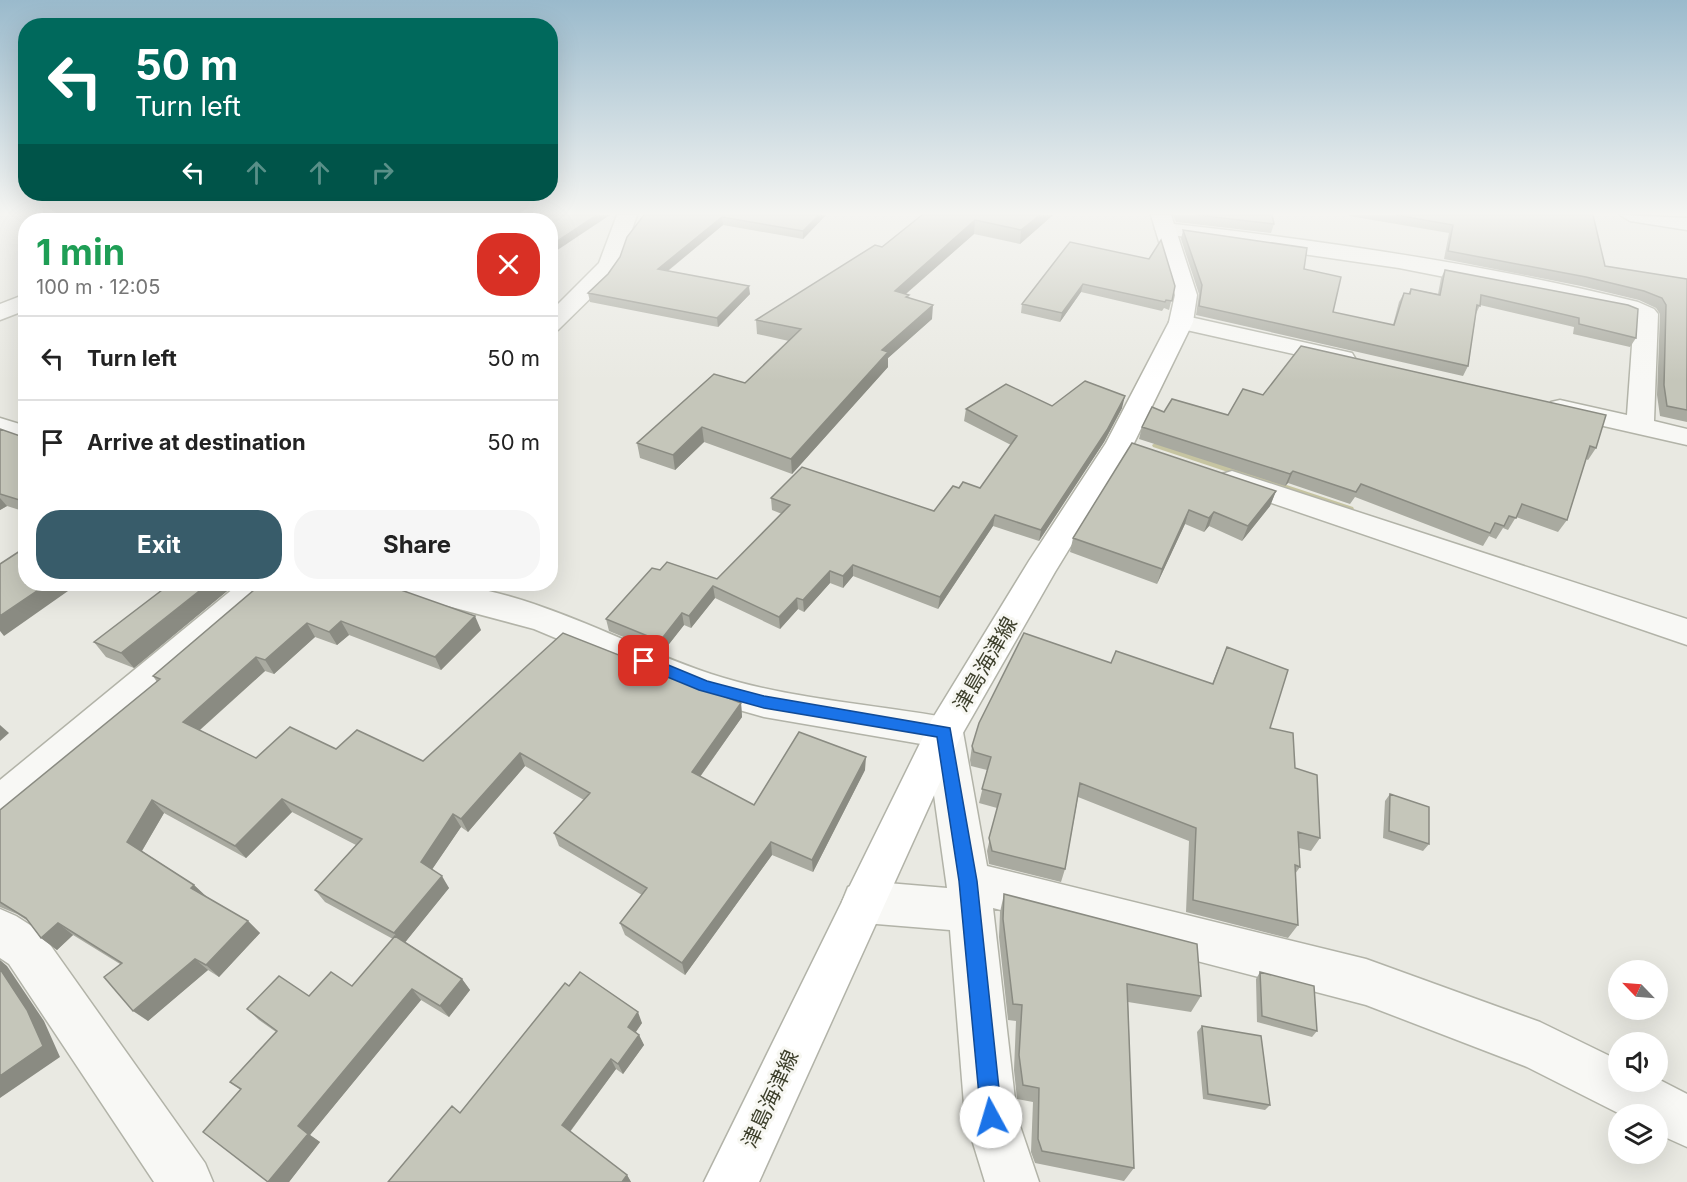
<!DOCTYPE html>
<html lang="en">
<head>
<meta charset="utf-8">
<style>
  :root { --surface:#fff; --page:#f6f6f6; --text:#222; --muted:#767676; --line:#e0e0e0; --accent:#385c6a }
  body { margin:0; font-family:Inter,"Noto Sans JP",sans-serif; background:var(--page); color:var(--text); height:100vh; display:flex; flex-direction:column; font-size:22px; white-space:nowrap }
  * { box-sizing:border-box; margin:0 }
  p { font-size:20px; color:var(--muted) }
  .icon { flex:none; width:33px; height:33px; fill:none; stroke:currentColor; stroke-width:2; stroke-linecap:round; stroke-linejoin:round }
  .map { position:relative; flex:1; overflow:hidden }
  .sheet { position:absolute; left:18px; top:213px; width:540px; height:378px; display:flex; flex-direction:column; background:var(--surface); border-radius:24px; box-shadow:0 6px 24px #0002 }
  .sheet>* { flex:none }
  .guide { position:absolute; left:18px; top:18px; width:540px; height:183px; border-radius:24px; box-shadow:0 6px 24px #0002; background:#00695c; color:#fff; overflow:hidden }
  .needle { width:39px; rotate:295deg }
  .fabs { position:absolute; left:1608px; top:960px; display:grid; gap:12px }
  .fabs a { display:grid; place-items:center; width:60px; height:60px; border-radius:50%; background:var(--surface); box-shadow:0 6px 24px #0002; font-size:30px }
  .pin { position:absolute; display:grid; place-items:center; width:51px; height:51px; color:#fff; margin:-26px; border-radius:12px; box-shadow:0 3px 9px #0006 }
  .me { position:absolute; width:66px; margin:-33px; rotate:354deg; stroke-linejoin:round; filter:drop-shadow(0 0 4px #0008) }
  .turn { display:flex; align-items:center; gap:21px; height:126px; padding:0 18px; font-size:27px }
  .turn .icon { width:78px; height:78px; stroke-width:2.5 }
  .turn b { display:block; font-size:42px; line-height:51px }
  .lanes { display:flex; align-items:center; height:57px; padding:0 18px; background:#0003; justify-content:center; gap:30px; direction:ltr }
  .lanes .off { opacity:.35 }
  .round { display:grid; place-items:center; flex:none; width:63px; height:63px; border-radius:24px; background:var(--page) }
  .summary { display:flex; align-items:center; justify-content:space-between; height:102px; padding:0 18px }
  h1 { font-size:36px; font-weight:700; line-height:45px; color:#1e9e55 }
  .action { display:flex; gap:12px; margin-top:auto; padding:12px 18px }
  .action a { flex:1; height:69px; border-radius:24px; background:var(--accent); color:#fff; font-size:24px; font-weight:700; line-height:69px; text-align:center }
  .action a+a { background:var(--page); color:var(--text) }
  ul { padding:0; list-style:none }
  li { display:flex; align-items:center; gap:18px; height:84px; padding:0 18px; border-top:2px solid var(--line) }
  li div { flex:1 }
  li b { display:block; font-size:22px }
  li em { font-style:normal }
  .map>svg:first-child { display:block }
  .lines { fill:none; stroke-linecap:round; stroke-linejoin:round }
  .stream { fill:#c6c4a1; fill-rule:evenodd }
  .street-casing { stroke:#b2b3a8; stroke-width:3 }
  .secondary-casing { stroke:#b2b3a8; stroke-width:3 }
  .street { fill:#f8f8f5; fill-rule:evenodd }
  .secondary { fill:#fff; fill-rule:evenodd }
  .wall { fill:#a9aaa0 }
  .shaded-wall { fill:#8a8b82 }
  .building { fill:#c5c6ba; stroke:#8a8b82; stroke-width:1.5 }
  .route { fill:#1a73e8; stroke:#114b97; stroke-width:1.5 }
  .labels { text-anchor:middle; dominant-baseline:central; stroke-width:6; stroke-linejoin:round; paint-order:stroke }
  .street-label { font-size:21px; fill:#3e402c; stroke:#f7f7f2 }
</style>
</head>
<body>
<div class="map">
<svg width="1687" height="1182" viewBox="0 0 1687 1182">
  <rect width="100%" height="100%" fill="#e9e9e2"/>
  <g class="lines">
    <path class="stream" d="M402 215H411L403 220H396Z
      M1157 442 1353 507 1354 509 1353 511H1345L1153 447 1152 445Z"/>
    <g class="street-casing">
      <path id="street" d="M617 215H637L620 264 608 281 558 330 550 332V312L599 263Z
        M1620 215 1687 218V230L1630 221Z
        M1165 223C1321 240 1486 264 1638 302L1654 309 1658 314 1654 421 1687 429V445L1551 414 1547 408 1551 402 1560 400 1627 415 1634 317 1623 312 1399 268 1158 233 1155 229 1158 225Z
        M26 294V310L0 320V304Z
        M1181 315 1352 353 1355 358 1352 363 1343 365 1173 327 1169 322 1173 317Z
        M0 418 26 426V443L0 435Z
        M1232 471 1687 619V645L1222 486 1217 480 1222 474Z
        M239 584H276L272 592 14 816 0 822V780Z
        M391 584C503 571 609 640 711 674 784 698 868 704 944 717L957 721 963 732 987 866 1366 959 1540 1022 1618 1060V1082H1658V1079L1687 1094V1147L1658 1134V1114H1620L1527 1067 1366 1005 993 908 1017 1117 1039 1182H985L965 1117 950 930 864 923 848 917 842 902 848 887 864 881 947 888 927 745 764 717 704 700 534 629 395 592Z
        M0 909 16 916 41 932 205 1163 213 1182H154L9 964 0 958Z"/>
    </g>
    <g class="secondary-casing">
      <path id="secondary" d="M1151 215H1171L1197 295 1193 322 1134 443 1055 572 960 738 759 1182H704L931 721 1029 561 1106 443 1169 322 1175 295Z"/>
    </g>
    <use href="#street" class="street"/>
    <use href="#secondary" class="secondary"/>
  </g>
  <path class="wall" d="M644 215H826L803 239 723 225 668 271 750 294 718 327 590 302 588 293 608 274 620 257Z
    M922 215H1053L1020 244 974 234 906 294 932 319 888 358V367L792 474 704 442 675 470 640 458 637 443 745 383 789 341 757 334 756 320 882 247Z
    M1173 215H1272L1274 224 1271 233 1176 222Z
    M1350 215H1593L1605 266 1687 279V422L1660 416 1657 395 1660 314 1656 308 1639 300 1581 286 1444 259 1449 233 1349 216Z
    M1183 230 1304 269 1333 312 1393 325 1399 302 1404 293 1408 294 1411 289 1438 294 1441 278 1445 270 1636 338 1630 347 1573 334 1574 327 1480 305 1476 314 1468 366 1463 376 1196 315 1199 294 1181 239Z
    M1070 242 1175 286 1169 310 1164 308 1162 311 1081 292 1060 322 1021 313 1022 304Z
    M1301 346 1596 448 1588 460 1586 459 1567 520 1558 532 1516 517 1508 530 1503 528 1496 539 1489 536 1483 546 1355 497 1350 504 1288 483 1285 486 1139 439 1142 427 1164 412 1228 415 1263 395Z
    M1052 406 1122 408 1104 442 1039 541 993 526 938 609 853 576 843 588 830 583 804 612 798 609 780 629 715 598 691 628 684 625 662 653 609 631 606 619 660 570 717 579 782 514 772 510 771 498 934 511 959 488H980L1011 445 964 421 966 409Z
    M0 429 20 436 26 433V512L7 506 0 510Z
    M1132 443 1276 491 1270 506 1242 541 1209 526 1204 532 1185 524 1157 584 1070 552 1073 538Z
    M261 584 481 630 441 670 349 635 337 645 315 637 274 674 265 671 200 730 256 758 336 749 423 761 741 703 742 717 700 777 754 805 865 770 813 872 772 855 685 975 625 935 620 923 642 895 559 846 554 833 584 800 525 766 468 832 461 827 432 869 449 888 405 942 462 979 470 990 449 1017 421 1000 310 1135 320 1142 289 1182H268L241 1090 230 1082 276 1032 259 1020 247 1009 352 986 393 939 325 902 315 890 356 845 292 812 246 858 164 813 142 851 194 885 206 897 248 921 260 933 219 977 208 970 148 1021 120 964 73 935 57 950 41 938 28 921 17 914 0 907V810L157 682 153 676Z
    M232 587 134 668 106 657 94 642Z
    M1227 647 1270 728 1295 768 1320 838 1311 851 1299 848 1300 867 1295 874 1298 925 1288 938 1186 912 1189 841 1078 797 1065 869 1061 882 989 864 987 851 997 808 979 803 987 770 971 766 970 760 972 746 1111 663 1212 684Z
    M1390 794 1429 844 1423 851 1383 838 1385 801Z
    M1004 894 1201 996 1191 1012 1128 1002 1134 1168 1124 1181 1035 1163 1031 1152 1033 1102 1017 1099 1014 1070 1016 1021 1008 1020 999 937 1000 912Z
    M1260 972 1317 1031 1312 1037 1257 1022 1256 979Z
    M569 986 642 1023 636 1032 639 1035 644 1045 623 1074 616 1069 570 1132 627 1175 631 1182H388L460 1113Z
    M1202 1026 1270 1105 1265 1110 1203 1099 1197 1032Z"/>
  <path class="shaded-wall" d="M597 215H610L550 255V246Z
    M819 215H826L803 239V231Z
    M1040 215H1053L1020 244 1021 230Z
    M722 217 723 225 660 277 658 269Z
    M975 220 974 234 894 304 895 291Z
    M1083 284 1081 292 1060 322 1062 313Z
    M749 286 750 294 718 327 717 318Z
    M933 305 932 319 888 358V367L792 474 791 459 882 350Z
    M1125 396 1122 408 1104 442 1039 541 1041 530Z
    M702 427 704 442 675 470 673 455Z
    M554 432 558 445 550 453V436Z
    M1293 471 1288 483 1285 486 1290 474Z
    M1276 491 1270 506 1242 541 1248 526Z
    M0 498 7 506 0 510Z
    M1189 510 1185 524 1157 584 1162 569Z
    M1214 512 1209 526 1204 532 1209 518Z
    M995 515 993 526 938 609 940 597Z
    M853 565V576L843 588V576Z
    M830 571V583L804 612 803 600Z
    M47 584H78L4 636 0 631V616Z
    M208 584H230L232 587 134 668 121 653Z
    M713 586 715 598 691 628 689 616Z
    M797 598 798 609 780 629 779 617Z
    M682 613 684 625 662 653 660 641Z
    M475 616 481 630 441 670 435 657Z
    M341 621 349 635 337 645 329 632Z
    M307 623 315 637 274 674 265 660Z
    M256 657 265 671 194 735 183 722Z
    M741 703 742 717 694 785 692 772Z
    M0 725 9 733 0 741Z
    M520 753 525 766 468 832 461 819Z
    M866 757 865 770 813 872 812 860Z
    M282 799 292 812 246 858 235 846Z
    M152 800 164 813 140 854 127 842Z
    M453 814 461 827 429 874 421 862Z
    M771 842 772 855 685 975 682 963Z
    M442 876 449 888 403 945 394 933Z
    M194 885 207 897 191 888Z
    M248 921 260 933 219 977 206 965Z
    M58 923 73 935 57 950 41 938Z
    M195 959 208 970 148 1021 133 1011Z
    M0 960 7 966 44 1021 60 1057 0 1098Z
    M462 979 470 990 449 1017 440 1006Z
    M412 989 421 1000 310 1135 320 1142 289 1182H269L298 1126Z
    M638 1012 642 1023 632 1037 628 1027Z
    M639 1035 644 1045 623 1074 618 1064Z
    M611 1059 616 1069 568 1134 562 1125Z
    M627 1175 631 1182H622Z"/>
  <path class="building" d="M214 215H342L365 220H201Z
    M495 215H597L550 246V220H483Z
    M644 215H819L803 231 722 217 658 269 749 286 717 318 588 293 608 274 620 257 627 237Z
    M922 215H1040L1021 230 975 220 895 291 909 295 906 297 933 305 882 350 888 352 791 459 702 427 673 455 637 443 714 374 745 383 801 329 756 320 875 245 882 247Z
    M1196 215H1272L1274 224Z
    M1396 215H1593L1605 266 1687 279V410L1667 406 1664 385 1666 305 1662 298 1644 291 1586 277 1448 251 1453 225Z
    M1183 230 1307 248 1304 269 1341 277 1333 312 1394 325 1404 293 1410 294 1411 289 1440 295 1445 270 1628 305 1638 309 1636 338 1579 324V318L1481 295 1480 306 1477 305 1468 366 1199 306 1202 285Z
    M1161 240 1175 286 1172 301 1166 300 1165 302 1083 284 1062 313 1022 304 1070 242 1149 259Z
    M1301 346 1606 415 1596 448 1590 446 1567 520 1522 504 1516 518 1509 516 1504 526 1495 523 1490 533 1361 484 1356 492 1293 471 1290 474 1142 427 1152 407 1164 412 1172 399 1228 415 1243 389 1263 395Z
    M1085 381 1125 396 1107 430 1041 530 995 515 940 597 853 565 843 576 830 571 803 600 797 598 779 617 713 586 689 616 682 613 660 641 606 619 652 568 660 570 667 562 717 579 790 505 771 498 802 467 934 511 953 486 959 488 963 482 980 488 1017 436 966 409 1006 384 1052 406Z
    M0 429 20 436 26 433V502L0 494Z
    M1132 443 1276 491 1248 526 1214 512 1209 518 1189 510 1162 569 1073 538Z
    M26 547V584H47L0 616V564Z
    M170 584H208L121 653 94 642Z
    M261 584H384L475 616 435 657 341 621 329 632 307 623 265 660 256 657 183 722 256 758 290 727 336 749 357 730 423 761 563 633 741 703 692 772 754 805 799 732 866 757 812 860 771 842 682 963 620 923 647 888 554 833 590 793 520 753 461 819 453 814 421 862 442 876 394 933 315 890 362 839 282 799 235 846 152 800 127 842 194 885 191 888 248 921 206 965 195 959 133 1011 104 977 122 963 58 923 41 938 26 918 0 902V810L160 679 153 676Z
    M1024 633 1111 663 1116 651 1213 684 1227 647 1288 670 1270 728 1293 733 1295 768 1317 775 1320 838 1298 832 1300 867 1295 865 1298 925 1193 900 1196 828 1080 783 1065 869 992 851 989 838 1001 794 982 789 991 757 974 752 972 746 979 723Z
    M1390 794 1429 807V844L1389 831Z
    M1004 894 1197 944 1201 996 1127 984 1134 1168 1042 1151 1038 1139 1039 1088 1023 1085 1019 1055 1022 1005 1013 1004 1003 919Z
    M395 936 462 979 440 1006 412 989 298 1126 308 1134 268 1182 203 1132 241 1089 230 1082 277 1031 247 1009 279 976 309 996 331 972 352 986Z
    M0 969 27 1010 43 1046 0 1076Z
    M580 972 638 1012 628 1027 639 1035 618 1064 611 1059 562 1125 627 1175 622 1182H388L452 1106 460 1113 565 983 569 986Z
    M1260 972 1314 986 1317 1031 1262 1016Z
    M1202 1026 1261 1036 1270 1105 1208 1094Z"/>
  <linearGradient id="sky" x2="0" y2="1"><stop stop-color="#9abacc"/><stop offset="0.56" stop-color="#f5f5f2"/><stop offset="1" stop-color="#f5f5f2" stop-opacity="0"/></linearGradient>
  <rect width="1687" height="381" fill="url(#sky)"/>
  <path class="route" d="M644 655 707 681 764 696 950 728 977 881 1002 1117 999 1124 991 1127 984 1124 981 1117 959 881 937 737 764 708 699 690 638 665 636 661 638 657Z"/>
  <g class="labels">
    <g class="street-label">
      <text transform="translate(985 664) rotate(-60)">津島海津線</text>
      <text transform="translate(770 1099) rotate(-65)">津島海津線</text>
    </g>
  </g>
</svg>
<div class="fabs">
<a><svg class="needle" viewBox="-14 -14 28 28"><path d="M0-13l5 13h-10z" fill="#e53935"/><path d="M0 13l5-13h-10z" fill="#767676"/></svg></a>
<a><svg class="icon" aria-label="sound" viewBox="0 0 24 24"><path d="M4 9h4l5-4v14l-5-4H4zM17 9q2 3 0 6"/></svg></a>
<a><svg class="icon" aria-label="layers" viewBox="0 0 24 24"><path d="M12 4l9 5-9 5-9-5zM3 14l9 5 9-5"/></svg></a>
</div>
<div class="pin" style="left:644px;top:661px;background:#d93025"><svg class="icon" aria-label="arrive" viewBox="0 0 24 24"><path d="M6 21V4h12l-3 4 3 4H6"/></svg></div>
<svg class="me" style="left:991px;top:1117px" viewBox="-20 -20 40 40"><circle r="19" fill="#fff"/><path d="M0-13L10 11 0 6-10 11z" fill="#1a73e8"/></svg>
<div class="guide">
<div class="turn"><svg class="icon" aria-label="left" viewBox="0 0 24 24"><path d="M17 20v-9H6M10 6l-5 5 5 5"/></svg><div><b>50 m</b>Turn left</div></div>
<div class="lanes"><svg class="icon" aria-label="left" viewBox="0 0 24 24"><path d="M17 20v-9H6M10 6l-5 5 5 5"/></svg><svg class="icon off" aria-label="ahead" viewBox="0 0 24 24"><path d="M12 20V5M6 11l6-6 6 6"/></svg><svg class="icon off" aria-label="ahead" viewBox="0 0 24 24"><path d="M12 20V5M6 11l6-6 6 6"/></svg><svg class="icon off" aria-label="right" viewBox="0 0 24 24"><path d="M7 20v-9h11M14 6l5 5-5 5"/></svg></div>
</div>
<section class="sheet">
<div class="summary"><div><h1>1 min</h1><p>100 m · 12:05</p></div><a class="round" style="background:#d93025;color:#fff"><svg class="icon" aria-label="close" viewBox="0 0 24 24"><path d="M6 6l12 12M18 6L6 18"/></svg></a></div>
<ul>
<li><svg class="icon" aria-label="left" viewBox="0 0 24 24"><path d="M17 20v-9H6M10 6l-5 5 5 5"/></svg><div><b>Turn left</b></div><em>50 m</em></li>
<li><svg class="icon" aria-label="arrive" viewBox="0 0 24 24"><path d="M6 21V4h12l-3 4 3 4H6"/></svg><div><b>Arrive at destination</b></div><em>50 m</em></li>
</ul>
<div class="action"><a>Exit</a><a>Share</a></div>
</section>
</div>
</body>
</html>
